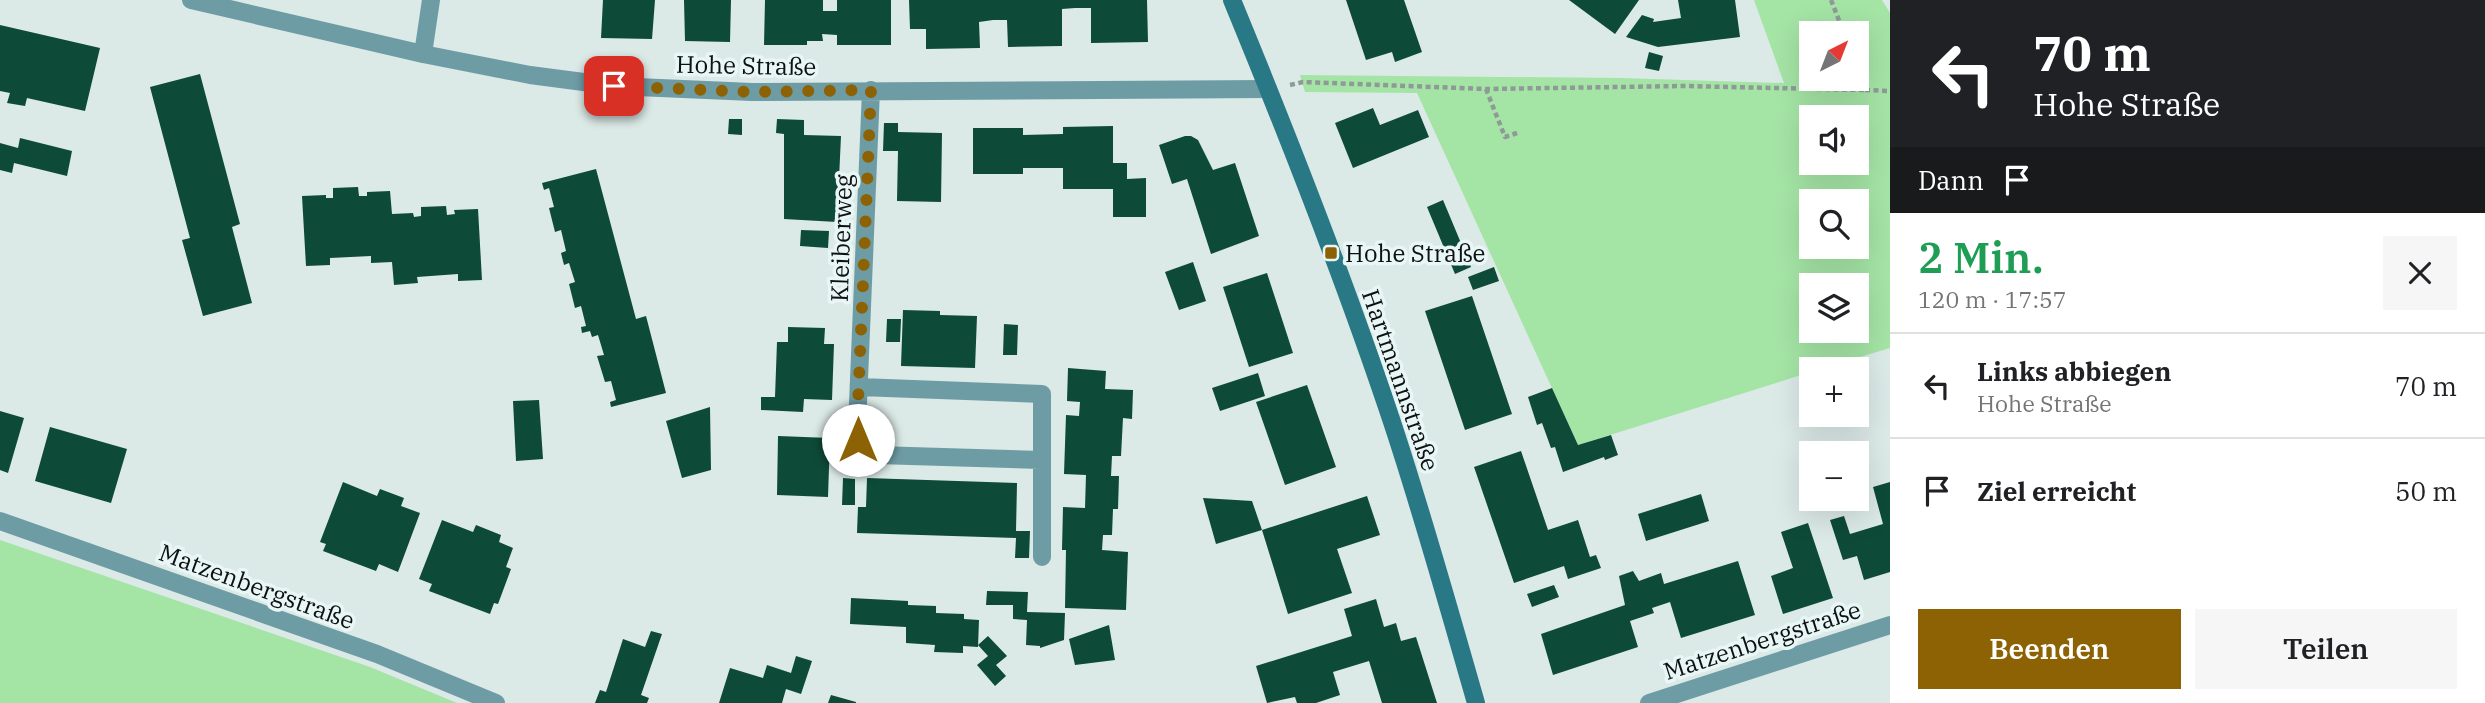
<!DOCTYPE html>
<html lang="de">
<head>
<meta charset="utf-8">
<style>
  :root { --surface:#fff; --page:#f6f6f6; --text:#202124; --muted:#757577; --line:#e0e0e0; --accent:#8c6204 }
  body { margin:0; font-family:"IBM Plex Serif",serif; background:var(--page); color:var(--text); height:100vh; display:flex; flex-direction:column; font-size:26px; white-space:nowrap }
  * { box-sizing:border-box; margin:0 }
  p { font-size:23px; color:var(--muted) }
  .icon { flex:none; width:38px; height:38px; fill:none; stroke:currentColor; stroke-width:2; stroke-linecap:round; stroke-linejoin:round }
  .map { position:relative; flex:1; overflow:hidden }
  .side { display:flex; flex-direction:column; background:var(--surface); width:595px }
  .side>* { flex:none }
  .hud { background:#202124; color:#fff; overflow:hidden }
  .needle { width:46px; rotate:42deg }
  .controls { position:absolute; left:1799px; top:21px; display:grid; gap:14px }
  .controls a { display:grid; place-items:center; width:70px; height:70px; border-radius:0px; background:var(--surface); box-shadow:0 7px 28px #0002; font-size:35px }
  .pin { position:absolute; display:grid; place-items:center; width:60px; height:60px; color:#fff; margin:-30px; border-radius:14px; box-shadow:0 4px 10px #0006 }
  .me { position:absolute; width:77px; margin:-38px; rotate:0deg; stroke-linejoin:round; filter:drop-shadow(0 0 5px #0008) }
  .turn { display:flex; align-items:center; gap:24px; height:147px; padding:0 28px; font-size:32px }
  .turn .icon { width:91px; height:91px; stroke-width:2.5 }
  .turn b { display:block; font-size:49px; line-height:60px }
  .then { display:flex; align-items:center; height:66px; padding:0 28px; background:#0003; gap:14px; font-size:26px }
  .round { display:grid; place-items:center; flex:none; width:74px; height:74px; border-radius:0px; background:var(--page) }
  .head { display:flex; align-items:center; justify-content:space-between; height:119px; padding:0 28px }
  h1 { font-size:42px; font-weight:600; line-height:52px; color:#1e9e55 }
  .cta { display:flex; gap:14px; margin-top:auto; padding:14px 28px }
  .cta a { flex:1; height:80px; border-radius:0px; background:var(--accent); color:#fff; font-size:28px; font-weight:600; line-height:80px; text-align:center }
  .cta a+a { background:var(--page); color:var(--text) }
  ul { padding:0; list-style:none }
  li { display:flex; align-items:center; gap:21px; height:105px; padding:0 28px; border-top:2px solid var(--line) }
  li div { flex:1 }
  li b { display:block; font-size:26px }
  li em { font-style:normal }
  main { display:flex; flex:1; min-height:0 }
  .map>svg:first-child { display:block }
  .green { fill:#a4e4a5; fill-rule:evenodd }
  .building { fill:#0d4a37 }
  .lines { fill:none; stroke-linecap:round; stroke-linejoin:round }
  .path { stroke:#8f9a98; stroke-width:4.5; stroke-dasharray:5 3.5; stroke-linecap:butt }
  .minor { stroke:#6e9ca5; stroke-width:18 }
  .secondary { stroke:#297885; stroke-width:18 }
  .route { stroke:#8c6204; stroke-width:12; stroke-dasharray:0 21.6 }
  .poi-dot { fill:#8c6204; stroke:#e8f6f5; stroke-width:2.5 }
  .labels { text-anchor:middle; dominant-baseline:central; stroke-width:7; stroke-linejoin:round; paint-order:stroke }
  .street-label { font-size:24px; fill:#0d1211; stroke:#e8f6f5 }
  .poi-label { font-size:24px; fill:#0d1211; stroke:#e8f6f5; text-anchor:start }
</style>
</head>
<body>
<main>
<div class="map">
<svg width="1890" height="703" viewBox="0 0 1890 703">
  <rect width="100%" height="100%" fill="#dbe9e7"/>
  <path class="green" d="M1754 0H1882L1890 13V348L1820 369H1811V372L1578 445 1417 93 1305 92 1300 75 1619 78 1784 83ZM1811 33H1857V79H1811ZM1811 117H1857V163H1811ZM1811 201H1857V247H1811ZM1811 285H1857V331H1811Z
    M0 540 370 667 457 703H0Z"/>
  <path class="building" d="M603 0H655L652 39 601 38Z
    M684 0H731L730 42 685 41Z
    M765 0H823V11H837V0H891V45H837V35L822 34 823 41H807V45H764Z
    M909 0H1147L1148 42 1091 43V8H1075L1062 9V46L1008 47 1007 20H993L979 22 980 48 926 49V29H910Z
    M1346 0H1404L1422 52 1395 62 1392 52 1366 60Z
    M1569 0H1639L1615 34Z
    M1678 0H1735L1740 37 1658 47 1626 37 1642 15 1654 19 1653 22 1681 18Z
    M0 25 100 48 85 111 27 98 25 106 7 103 10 93 0 91Z
    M1649 52 1663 56 1659 71 1645 68Z
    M200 74 240 224 232 227 252 303 203 316 182 240 190 238 150 87Z
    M1373 108 1380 125 1418 110 1429 137 1353 168 1335 123Z
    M729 119H742V135L728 134Z
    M777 119 804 120V135L841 136 837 222 784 219V134L776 133Z
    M884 123H898V132L942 133 941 202 897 201 898 151H883Z
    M1113 126V163H1127V179L1146 178V217H1113V189H1063V168H1023V174H973V128H1023V135L1063 134V127Z
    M1185 136H1191L1198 140 1213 170 1235 163 1259 236 1211 254 1187 179 1172 184 1159 145Z
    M20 138 72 151 67 176 14 163 12 173 0 170V143L18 148Z
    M596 169 636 319 646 316 666 393 611 407 610 402 616 400 611 381 605 382 597 356 604 355 598 335 592 337 590 331 582 333 581 327 586 326 581 306 575 308 569 284 575 282 569 263 564 265 561 253 566 251 561 230 555 232 549 208 554 207 549 188 544 190 542 183Z
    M358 187 359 196H367V192L390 191 392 214 413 213 414 217 421 216V207L446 206 447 215 455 214 454 210 478 209 482 280 458 281V274L417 277 418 283 394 285 392 262 371 263V256L330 258V265L306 266 302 196 326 195V198H333V188Z
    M1443 200 1471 267 1455 274 1427 207Z
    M801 230 829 231 828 248 800 246Z
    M1193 262 1206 301 1179 310 1165 272Z
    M1494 267 1499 281 1473 290 1468 277Z
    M1267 273 1293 353 1249 367 1223 287Z
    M1472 296 1512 414 1465 430 1425 311Z
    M903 310 940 311V315L977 316 975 368 901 366Z
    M887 319H901L900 342H886Z
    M1004 324 1018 325 1017 355H1003Z
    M788 327 825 328 824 344H834L832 400 804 399 803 412 761 410V397H775L777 342H788Z
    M1068 368 1106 371 1105 389 1133 390 1132 419 1123 418 1121 456H1112L1111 476H1119L1118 509H1113L1112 535H1103L1102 550 1128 552 1126 610 1065 608 1066 550H1062L1063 507 1085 508 1086 475 1064 474 1066 415 1079 416 1080 402 1067 401Z
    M1258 373 1265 396 1220 411 1212 388Z
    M1307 385 1336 467 1285 485 1256 402Z
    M1552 388 1578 445 1611 435 1618 455 1605 460 1604 457 1563 472 1555 447 1551 448 1542 423 1537 425 1528 397Z
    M539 400 543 459 516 461 513 401Z
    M710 407 711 470 682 478 666 421Z
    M0 411 24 418 8 473 0 470Z
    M50 427 127 449 111 503 35 481Z
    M778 436 830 438 828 497 777 495Z
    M1521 451 1548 530 1578 520 1590 557 1596 555 1601 568 1568 579 1564 566 1514 583 1474 467Z
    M843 478 855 479V505H842Z
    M867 478 1017 483 1016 531H1030L1029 558H1015L1016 538 857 533 858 507H866Z
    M343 482 377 496 380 489 404 498 401 506 420 513 398 572 379 564 376 571 323 551 326 544 320 542Z
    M1890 482V572L1864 580 1857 556 1843 560 1830 520 1844 516 1850 534 1883 524 1873 487Z
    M1701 494 1709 521 1646 541 1638 514Z
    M1367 496 1380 535 1337 549 1352 593 1288 614 1262 530Z
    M1203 498 1252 501 1262 530 1216 544Z
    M442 520 473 532 476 525 501 535 499 542 513 548 506 567 511 569 498 604 494 603 490 614 429 591 432 584 419 579Z
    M1808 523 1833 598 1783 614 1771 576 1793 568 1781 532Z
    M1738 561 1755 615 1681 638 1670 602 1652 608 1654 613 1630 621 1638 647 1553 675 1541 634 1625 605 1619 576 1633 571 1639 581 1661 573 1664 584Z
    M1554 585 1559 597 1532 607 1527 594Z
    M987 591 1028 592 1027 612 1065 613 1064 640 1040 648V646L1026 645 1027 620 1013 619V605H986Z
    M851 598 908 601V605L936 606V613L964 614V619L979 620 978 647 963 646V653L934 652 935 645 906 643V627L850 624Z
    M1376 599 1384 627 1396 623 1401 641 1416 637 1437 703H1382L1369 661 1333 672 1340 695 1316 703H1297L1295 697 1267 703 1256 666 1352 636 1344 609Z
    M1109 625 1115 660 1075 665 1069 639Z
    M651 631 662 634 641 695 649 698 647 703H595L600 690 606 692 623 639 645 647Z
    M988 636 1007 656 996 665 1006 676 995 686 977 665 988 656 978 645Z
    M796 656 812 661 801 694 786 689 782 703H719L730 668 763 678 767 665 791 673Z
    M831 695 856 702V703H828Z"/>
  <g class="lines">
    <path class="path" d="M1831 0 1844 33
      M1290 85 1303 82 1486 89 1684 86 1865 90 1857 69
      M1486 89 1505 137 1517 133
      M1865 90 1890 91"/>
    <path class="minor" d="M191 0 423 54 530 75 614 86 752 92 1268 89
      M423 54 431 0
      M871 90 857 427 858 440 864 451 877 455 1041 460
      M860 387 1042 394V557
      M0 521 377 654 496 703
      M1649 703 1890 625"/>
    <path class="secondary" d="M1232 0C1288 136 1342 273 1389 413 1421 508 1448 606 1476 703"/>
  </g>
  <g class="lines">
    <path class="route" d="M614 86 752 92 871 90 857 427 858 440"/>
  </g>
  <rect class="poi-dot" x="1324" y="246" width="14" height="14" rx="3.5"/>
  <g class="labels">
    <g class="street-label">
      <text transform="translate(746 65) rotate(1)">Hohe Straße</text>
      <text transform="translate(841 238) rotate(-88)">Kleiberweg</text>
      <text transform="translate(1401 380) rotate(71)">Hartmannstraße</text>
      <text transform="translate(257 586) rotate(20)">Matzenbergstraße</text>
      <text transform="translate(1762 640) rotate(-18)">Matzenbergstraße</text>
    </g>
    <g class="poi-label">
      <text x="1345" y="253">Hohe Straße</text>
    </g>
  </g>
</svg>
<div class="controls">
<a><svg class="needle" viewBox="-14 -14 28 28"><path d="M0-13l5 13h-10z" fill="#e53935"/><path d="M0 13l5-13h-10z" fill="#757577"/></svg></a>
<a><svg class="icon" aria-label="sound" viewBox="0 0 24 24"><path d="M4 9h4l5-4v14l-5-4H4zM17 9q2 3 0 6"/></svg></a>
<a><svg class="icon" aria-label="search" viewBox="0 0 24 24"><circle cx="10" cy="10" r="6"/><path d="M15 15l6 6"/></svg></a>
<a><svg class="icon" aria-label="layers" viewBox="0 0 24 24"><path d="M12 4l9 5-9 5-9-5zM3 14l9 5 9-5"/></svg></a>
<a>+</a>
<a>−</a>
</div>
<div class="pin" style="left:614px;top:86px;background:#d93025"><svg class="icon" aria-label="arrive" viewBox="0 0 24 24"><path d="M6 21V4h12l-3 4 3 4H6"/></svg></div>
<svg class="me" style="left:858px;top:440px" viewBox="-20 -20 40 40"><circle r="19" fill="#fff"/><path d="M0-13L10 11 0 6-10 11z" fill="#8c6204"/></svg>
</div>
<section class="side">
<div class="hud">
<div class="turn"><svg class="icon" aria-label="left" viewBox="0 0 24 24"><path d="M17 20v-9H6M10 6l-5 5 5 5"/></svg><div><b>70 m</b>Hohe Straße</div></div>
<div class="then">Dann<svg class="icon" aria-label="arrive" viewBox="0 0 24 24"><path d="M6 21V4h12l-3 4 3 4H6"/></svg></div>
</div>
<div class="head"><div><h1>2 Min.</h1><p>120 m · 17:57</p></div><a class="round"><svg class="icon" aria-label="close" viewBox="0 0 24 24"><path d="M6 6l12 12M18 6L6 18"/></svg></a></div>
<ul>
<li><svg class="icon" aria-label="left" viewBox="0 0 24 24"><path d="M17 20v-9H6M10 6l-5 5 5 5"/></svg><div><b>Links abbiegen</b><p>Hohe Straße</p></div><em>70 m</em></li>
<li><svg class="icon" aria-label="arrive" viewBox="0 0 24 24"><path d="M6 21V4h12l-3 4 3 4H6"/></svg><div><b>Ziel erreicht</b></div><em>50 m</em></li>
</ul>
<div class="cta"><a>Beenden</a><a>Teilen</a></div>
</section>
</main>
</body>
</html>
